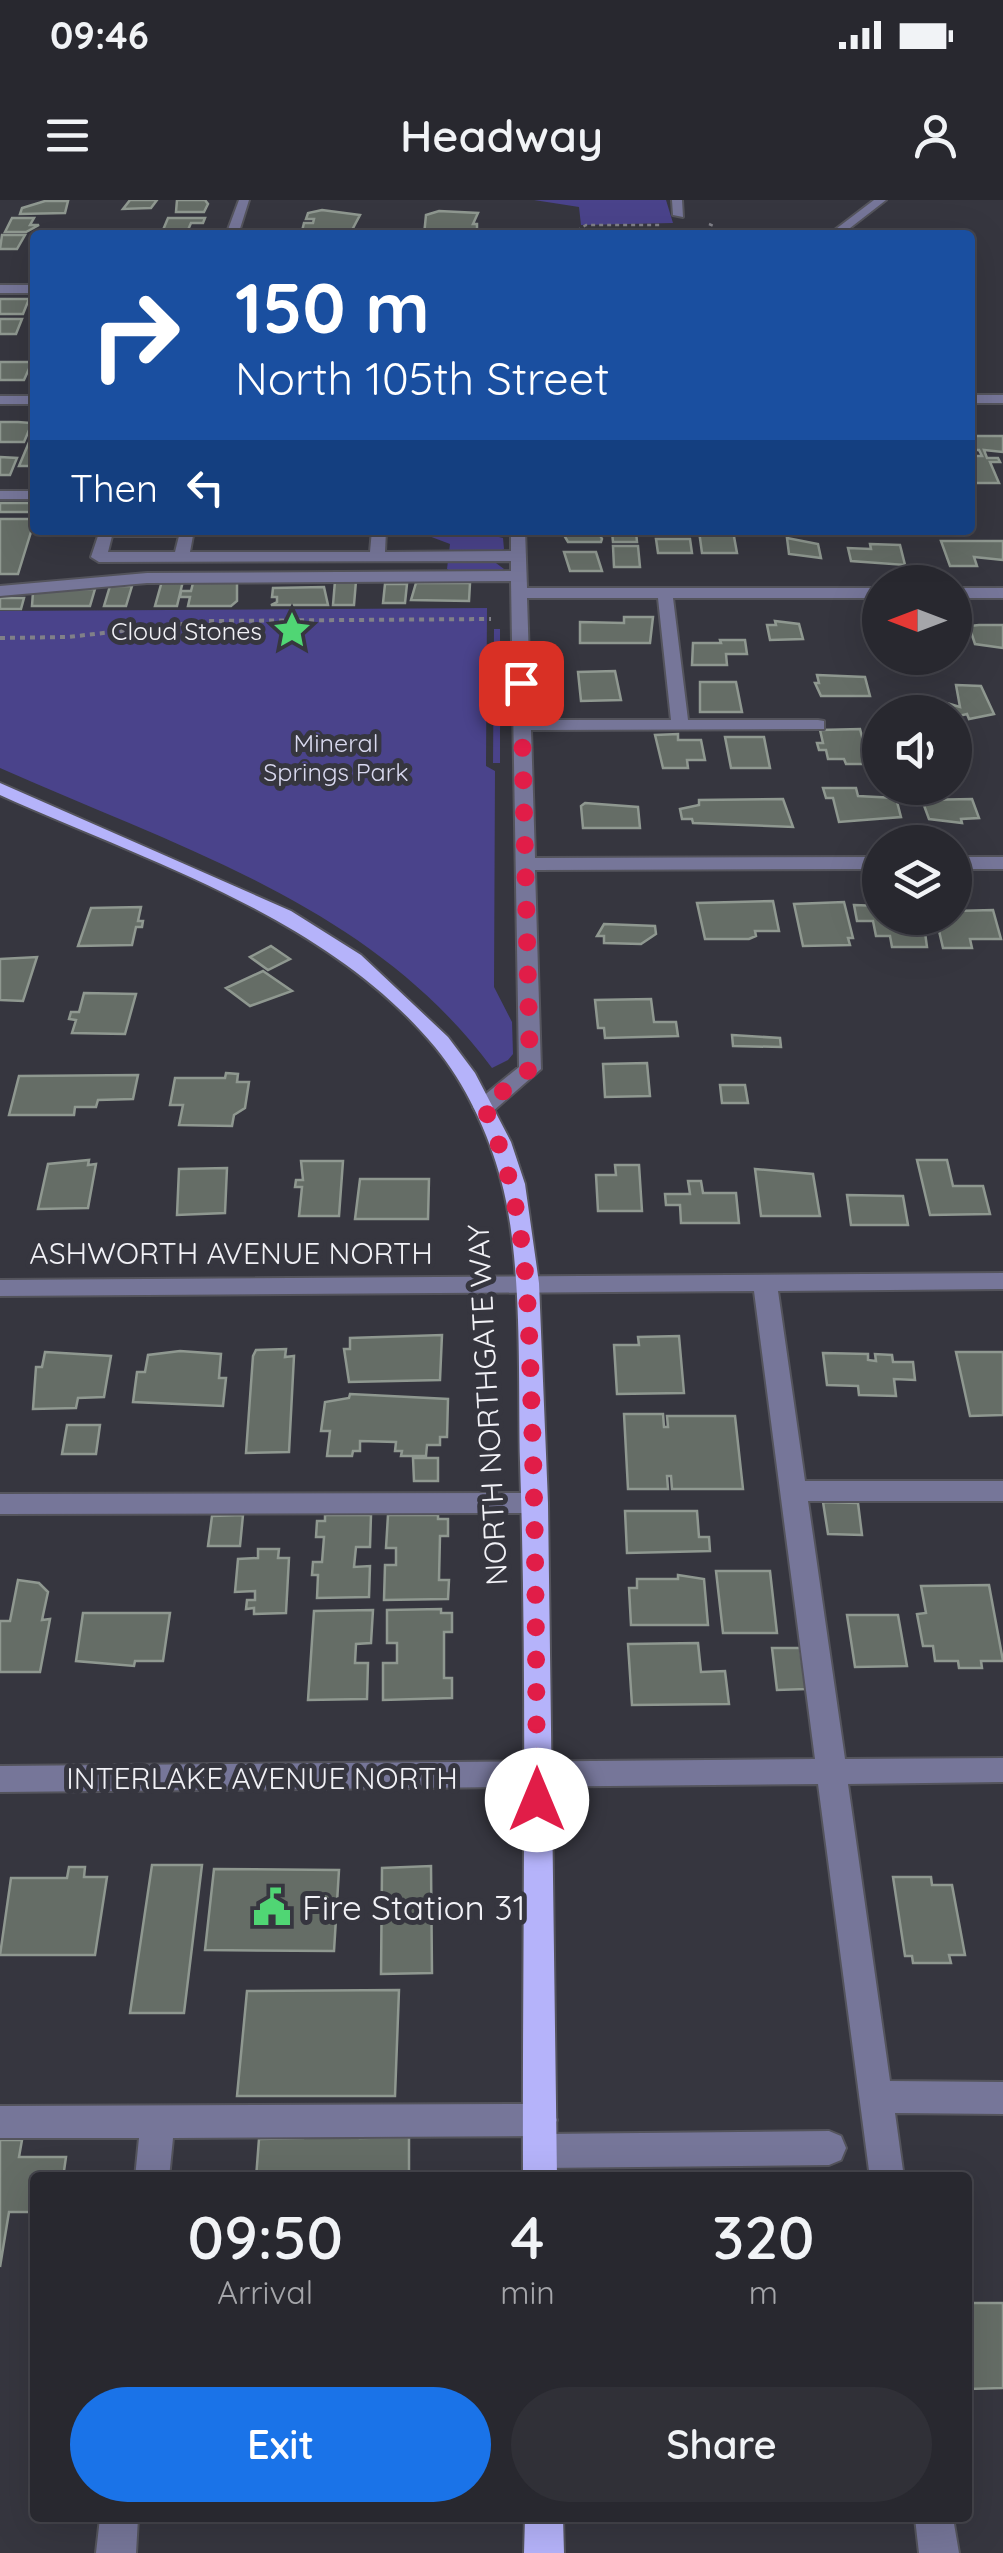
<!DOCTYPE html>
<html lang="en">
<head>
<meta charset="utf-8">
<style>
  :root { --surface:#28282f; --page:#303037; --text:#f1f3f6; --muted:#a5a6aa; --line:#44444b; --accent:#1a73e8 }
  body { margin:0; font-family:Quicksand,sans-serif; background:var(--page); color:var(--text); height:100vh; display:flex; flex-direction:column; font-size:38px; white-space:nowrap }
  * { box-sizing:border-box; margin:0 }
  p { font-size:32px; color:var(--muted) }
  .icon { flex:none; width:55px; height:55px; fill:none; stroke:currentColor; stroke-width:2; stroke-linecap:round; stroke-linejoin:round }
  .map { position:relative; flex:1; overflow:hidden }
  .panel { position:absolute; left:30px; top:1972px; width:942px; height:350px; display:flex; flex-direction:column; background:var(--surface); border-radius:10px; box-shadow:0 10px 40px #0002,0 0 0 2px var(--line) }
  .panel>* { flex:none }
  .top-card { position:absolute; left:30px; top:30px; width:945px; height:305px; border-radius:10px; box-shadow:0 10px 40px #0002,0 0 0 2px var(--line); background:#1a4fa0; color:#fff; overflow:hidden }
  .needle { width:65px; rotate:270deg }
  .tools { position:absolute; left:862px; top:365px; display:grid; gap:20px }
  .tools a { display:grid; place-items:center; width:110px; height:110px; border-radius:50%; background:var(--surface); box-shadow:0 10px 40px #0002,0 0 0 2px var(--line); font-size:50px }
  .pin { position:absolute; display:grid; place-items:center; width:85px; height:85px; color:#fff; margin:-42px; border-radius:20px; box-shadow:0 5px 15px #0006 }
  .me { position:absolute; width:110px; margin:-55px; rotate:0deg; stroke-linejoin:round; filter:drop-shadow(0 0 8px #0008) }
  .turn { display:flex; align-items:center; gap:35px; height:210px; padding:0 40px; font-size:45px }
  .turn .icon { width:130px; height:130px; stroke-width:2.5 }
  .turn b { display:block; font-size:70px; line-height:85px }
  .then { display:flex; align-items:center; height:95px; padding:0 40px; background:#0003; gap:20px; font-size:38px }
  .eta { display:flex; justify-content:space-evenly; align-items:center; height:170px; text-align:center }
  .eta b { font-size:60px; font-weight:600; line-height:70px }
  .action { display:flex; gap:20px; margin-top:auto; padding:20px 40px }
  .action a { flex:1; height:115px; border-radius:60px; background:var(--accent); color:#fff; font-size:40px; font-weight:600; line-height:115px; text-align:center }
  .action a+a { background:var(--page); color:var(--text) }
  .status { display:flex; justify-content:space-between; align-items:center; height:70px; padding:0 50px; background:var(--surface); direction:ltr }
  .status svg { height:28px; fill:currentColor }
  header { display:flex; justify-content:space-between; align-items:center; height:130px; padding:0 40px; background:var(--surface); font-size:45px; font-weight:600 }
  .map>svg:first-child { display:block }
  .green { fill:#4a438b }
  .building { fill:#656d66; stroke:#8f9890; stroke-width:2.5 }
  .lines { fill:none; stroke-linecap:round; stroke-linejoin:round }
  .minor-casing { stroke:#54545c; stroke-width:4 }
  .major-casing { stroke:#54545c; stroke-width:4 }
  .path-far1 { stroke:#808088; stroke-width:2.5; stroke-dasharray:4 4; stroke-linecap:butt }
  .path { stroke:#808088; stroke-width:4; stroke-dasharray:5 5; stroke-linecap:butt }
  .minor { fill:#767699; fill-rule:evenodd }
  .major { fill:#b5b3fa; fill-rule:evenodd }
  .route { stroke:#e11d48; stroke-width:18; stroke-dasharray:0 32.4 }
  .labels { text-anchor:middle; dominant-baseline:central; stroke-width:10; stroke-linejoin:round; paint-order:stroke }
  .far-poi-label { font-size:25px; fill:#f1f1f6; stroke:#36363f; text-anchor:end }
  .far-park-label { font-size:25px; fill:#d9d9ef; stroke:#36363f }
  .street-label { font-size:30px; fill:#f1f1f6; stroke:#36363f }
  .near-poi-label { font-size:35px; fill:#f1f1f6; stroke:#36363f; text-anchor:start }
</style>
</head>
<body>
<div class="status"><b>09:46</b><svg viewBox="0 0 49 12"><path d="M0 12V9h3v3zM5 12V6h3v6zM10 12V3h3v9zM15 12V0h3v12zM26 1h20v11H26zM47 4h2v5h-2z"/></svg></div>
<header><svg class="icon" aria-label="menu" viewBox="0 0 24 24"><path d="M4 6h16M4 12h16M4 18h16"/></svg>Headway<svg class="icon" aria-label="person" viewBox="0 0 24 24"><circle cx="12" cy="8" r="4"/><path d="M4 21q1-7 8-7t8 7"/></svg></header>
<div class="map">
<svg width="1003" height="2353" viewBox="0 0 1003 2353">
  <rect width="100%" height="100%" fill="#36363f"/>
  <path class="green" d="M534 0H666L673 23 581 25 579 7Z
    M413 330H469L503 338 504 349 488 357 504 369C482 378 468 381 447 369L450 344Z
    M487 408 486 566 495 571 494 787 512 822 513 854 508 860 492 868C371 705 179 648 0 568V411Z
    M494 429H500V563H493Z"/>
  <path class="building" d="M130 0H157L151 8 123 9Z
    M177 0H205L208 4 204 12H176Z
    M45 1H68L65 13 20 14 22 8Z
    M322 10 360 15 351 32 356 35H301L304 23H313L314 19H306L308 13Z
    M439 11 478 13 473 24H477V35H424L426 15Z
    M12 18H34L30 25H39L26 32H5Z
    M168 18H205L203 23H191L188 30H163Z
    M2 35H25L17 49H0Z
    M0 99H29L23 114H0Z
    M0 119H22L16 134H0Z
    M0 162H32L24 180H0Z
    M970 220 976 236H1003V252L984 250 987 258H998L1000 262H990L999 283H970V256H982L979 250H970Z
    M0 222H18L32 223 24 242H0Z
    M32 235 35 266H19Z
    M0 257 17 258 10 275H0Z
    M0 303H35V312H0Z
    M0 319H35L18 374H0Z
    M561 330H597L602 339 601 342H568Z
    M699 331H733L737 353H702Z
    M612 332H636L637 342H613Z
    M787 338 818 344 821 358 789 354Z
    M656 339H690L692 353H658Z
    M941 341H1003V360L974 357 977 366H950Z
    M870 344 900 345 905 365 851 361 848 348 871 349Z
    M613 346H638L640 367H614Z
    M564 352H596L602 371H570Z
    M162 381H183L177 406H155Z
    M335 381H356L354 405H333Z
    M237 382V401L231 406H188L190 397H180L181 391H191L193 383Z
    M416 383H470L469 401 411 400Z
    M385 384H407L405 403H383Z
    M110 386H132L126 406H104Z
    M324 387 328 405H271L277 402V397H272L273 388Z
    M51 389H95L90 406H32L33 392Z
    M0 398H24L21 409H0Z
    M624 417H653L650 443H580V422L624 423Z
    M775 421 799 424 803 439 770 440 767 425H776Z
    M979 425H1003V448L975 444 969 426Z
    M720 440H745L747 454H726L727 465H692L693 443H721Z
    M615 471 621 500 581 501 578 472Z
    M817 475 865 477 870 496H821L815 483H819Z
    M700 482H736L742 512H700Z
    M956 485 981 486 994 514 969 519 967 514 955 517V512H899L897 503H910L909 498 933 499 960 507Z
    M860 529 864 544H874L880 564H846L844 559H828L826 550H819L817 543H823L820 530Z
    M678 534V540H701L705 560H687L688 568H663L655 535Z
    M725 537H764L770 568H731Z
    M823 588H856L858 596 896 598 901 617 839 622 833 598H826Z
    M783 599 793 627 693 623 692 619H682L680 609 699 605V600Z
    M972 599 979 618 961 619 962 623 929 619 922 600Z
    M585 603 638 607 640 628H583L581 606Z
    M773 701 779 731H755L756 736 749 739H705L697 703Z
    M844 702 853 738H848L850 745 803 746 794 704Z
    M854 705 880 706V718H923L927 747H892L890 736H876L873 721H857Z
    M141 707 138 721H143L142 727H136L132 745 78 746 91 708Z
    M993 710 1001 739H970L972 748H943L936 718H955V711Z
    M604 724 655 726 656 734 641 744 604 743V736H597Z
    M271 746 290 759 268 770 250 757Z
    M37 757 23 801 0 800V759Z
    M263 771 292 791 250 806 226 788Z
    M84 793 136 794 125 834 72 833 76 820 69 819 71 812H79Z
    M651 799 654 822H676L678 836 605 838 604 828H598L595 800Z
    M732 835 780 838 781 847 733 846Z
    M647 863 650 896 605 897 603 864Z
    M226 873 238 874 237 882H249L245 908 234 915 232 926 179 925 183 905H170L175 878H225Z
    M138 875 133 899 98 900 96 907H75L74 915H9L19 876Z
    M720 885H745L748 903H722Z
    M89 960 88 965 96 964 88 1008 38 1009 48 964Z
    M917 960H947L953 986H983L990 1014 930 1015Z
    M301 961H343L339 1016H299L302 987H295L296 980H303Z
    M615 965H639L642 1011H598L596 975H616Z
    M227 968 225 1013 177 1015 179 969Z
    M755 969 813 974 820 1016H761Z
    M360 979H429L428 1019H355Z
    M688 981H701L703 993H736L739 1023H681L680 1005H666L665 994H690Z
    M847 995 903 996 908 1025H851Z
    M442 1135 440 1180 349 1182 344 1149H350V1138Z
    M679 1136 684 1193 617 1194 614 1145H639L638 1137Z
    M286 1149 285 1157 294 1156 289 1252 246 1253 253 1156 256 1150Z
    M180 1151 221 1154 219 1178H226L223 1206 133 1202 137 1172H145L148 1155Z
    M45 1152 111 1156 104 1197 78 1198 76 1208 33 1209 36 1167H42Z
    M956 1152H1003V1215L970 1216Z
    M823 1153 868 1154V1160L876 1161 875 1154 892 1155 893 1162H913L915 1180 894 1179 896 1196 859 1195 858 1186 827 1185Z
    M350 1194 448 1199 447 1237H440V1245H427L426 1256H401L402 1251H395L396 1242 360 1241V1251H353L352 1256H327L330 1231H321L325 1202 349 1198Z
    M624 1214H663L664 1227H668L667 1216H735L743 1289H672L671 1276H667L668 1289H628Z
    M67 1225H100L96 1254H62Z
    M413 1258H438V1281H414Z
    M823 1302 858 1303 862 1335 828 1334Z
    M625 1311H697L699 1337H709L710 1351 627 1353Z
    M243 1315 240 1346H208L212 1316Z
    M325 1315H371L370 1347H356L354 1367 370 1366 369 1397 317 1398 318 1375H312L313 1362H322L324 1337H316L317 1321H325Z
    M388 1315H438V1319H448V1336H440L439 1380H449L448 1399 384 1400 385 1365H396V1348H386Z
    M258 1349H279L278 1358H289L286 1413 254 1414V1408L246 1409 247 1400H255V1391L235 1392 238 1359 258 1358Z
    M716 1371H770L777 1433H723Z
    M678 1375 704 1379 708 1425H631L629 1388H637V1379H678Z
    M18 1380 39 1383 48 1392 42 1420 50 1419 40 1472H0V1421H10Z
    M989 1385 1003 1461H981L982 1468H959L958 1461H935L933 1446H923L917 1414 926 1413 921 1386Z
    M441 1409V1413H452V1432H444V1478H452V1498L383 1500V1463H397V1443H387V1410Z
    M373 1410 371 1443 356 1444 355 1463H368L367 1499 308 1500 314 1411Z
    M83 1413H170L163 1461H135L134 1466 76 1461Z
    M847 1415H898L907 1466 855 1467Z
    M698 1443 701 1472 725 1471 729 1504 632 1505 628 1444Z
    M772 1448H800L806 1489 777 1490Z
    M152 1665H202L184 1813H130Z
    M431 1666 432 1773 381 1774 382 1668Z
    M69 1667H85L84 1677H107L95 1755H0L11 1678H67Z
    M214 1669 339 1670 334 1751 205 1750Z
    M893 1677H931L932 1685H952L965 1755H949L951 1763H913L912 1756H905Z
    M399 1790 395 1896H237L247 1791Z
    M303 1931H360V1938L409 1937V1978H256L259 1939 303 1938Z
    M0 1940H22L19 1957H66L63 1978H35V2012H9L0 2067Z
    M968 2103H1003V2188L968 2189Z"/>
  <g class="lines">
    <g class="minor-casing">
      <path id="minor" d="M239 0H249L238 35H226Z
        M672 0H682L683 17 673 15Z
        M874 0H886L841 35H828Z
        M0 85H35V93H0Z
        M970 195H1003V203H970Z
        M0 196H35V204H0Z
        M0 291H35V299H0Z
        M100 330H194L190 352H370L372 330H386L385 352 511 351V330H525L527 388H880V398H673L688 520H818L824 521V529L531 530 535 658 880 657V669L535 670 541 869 492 912H476L473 907 476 902 519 867 511 381 147 383 0 396V386L147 373 511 371V361L99 362 91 357ZM112 336H179L175 352H108ZM527 398H658L671 520H531Z
        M955 388H1003V398H955Z
        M955 657H1003V669H955Z
        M1003 1073V1089L778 1091 805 1281H1003V1301H808L845 1559 1003 1558V1582L848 1584 890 1881 1003 1882V1914L895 1913 904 1978H870L818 1584 0 1592V1566L815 1559 754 1091 0 1096V1080Z
        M535 1293 544 1296 548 1303 544 1310 535 1313 0 1314V1294Z
        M540 1904 552 1909 557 1920 552 1931 545 1934 829 1931 841 1936 846 1948 841 1960 829 1965 540 1968 528 1963 523 1951 528 1939 536 1936 173 1938 169 1978H135L139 1938H0V1906Z
        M100 2318H138L136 2353H96Z
        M915 2318H953L959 2353H919Z"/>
    </g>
    <g class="major-casing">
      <path id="major" d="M0 583 291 711 361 755 448 837 475 873 511 942 525 984 539 1083 548 1303 557 1978H523C522 1739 528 1500 520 1262 518 1177 523 1060 501 980 489 934 465 883 435 847 327 717 149 662 0 595Z
        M525 2318H563L564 2353H524Z"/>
    </g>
    <path class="path-far1" d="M709 24 716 27
      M570 35 586 25H660
      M970 89 975 90"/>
    <path class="path" d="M0 438 68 437 209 421 491 419"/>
    <use href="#minor" class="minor"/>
    <use href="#major" class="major"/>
  </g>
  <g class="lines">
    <path class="route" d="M521 483 530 869 484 907C530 1010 528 1109 532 1220 536 1346 536 1473 537 1600"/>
  </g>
  <defs>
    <g id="sight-bare" transform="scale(3)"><path d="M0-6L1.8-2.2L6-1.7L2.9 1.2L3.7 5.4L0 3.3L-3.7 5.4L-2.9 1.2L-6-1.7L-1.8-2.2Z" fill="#50d674" stroke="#36363f" stroke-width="2.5" paint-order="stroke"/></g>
    <g id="civic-bare" transform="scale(3)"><path d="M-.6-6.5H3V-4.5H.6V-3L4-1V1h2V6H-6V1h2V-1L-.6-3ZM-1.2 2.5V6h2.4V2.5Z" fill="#50d674" stroke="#36363f" stroke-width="2.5" paint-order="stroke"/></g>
  </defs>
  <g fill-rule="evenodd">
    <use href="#sight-bare" x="292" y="430"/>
    <use href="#civic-bare" x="272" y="1707"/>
  </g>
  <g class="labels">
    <g class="far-poi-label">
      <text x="262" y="430">Cloud Stones</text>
    </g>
    <g class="far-park-label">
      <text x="336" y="542">Mineral<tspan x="336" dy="29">Springs Park</tspan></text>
    </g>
    <g class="street-label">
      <text x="231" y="1053">ASHWORTH AVENUE NORTH</text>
      <text transform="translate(487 1205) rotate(-93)">NORTH NORTHGATE WAY</text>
      <text x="262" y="1578">INTERLAKE AVENUE NORTH</text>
    </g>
    <g class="near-poi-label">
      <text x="302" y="1707">Fire Station 31</text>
    </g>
  </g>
</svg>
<div class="tools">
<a><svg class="needle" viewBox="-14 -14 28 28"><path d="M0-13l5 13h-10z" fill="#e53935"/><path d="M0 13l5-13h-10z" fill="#a5a6aa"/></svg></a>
<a><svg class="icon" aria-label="sound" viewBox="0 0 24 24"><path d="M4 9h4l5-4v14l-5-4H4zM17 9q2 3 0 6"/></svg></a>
<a><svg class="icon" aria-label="layers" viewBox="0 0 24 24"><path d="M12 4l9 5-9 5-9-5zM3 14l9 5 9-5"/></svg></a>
</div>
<div class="pin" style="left:521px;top:483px;background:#d93025"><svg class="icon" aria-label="arrive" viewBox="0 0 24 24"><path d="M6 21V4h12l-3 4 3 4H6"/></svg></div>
<svg class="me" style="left:537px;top:1600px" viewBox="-20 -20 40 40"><circle r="19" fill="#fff"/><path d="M0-13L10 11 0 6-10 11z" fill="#e11d48"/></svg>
<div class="top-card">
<div class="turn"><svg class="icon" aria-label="right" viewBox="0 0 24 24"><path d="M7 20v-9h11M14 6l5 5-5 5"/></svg><div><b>150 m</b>North 105th Street</div></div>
<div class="then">Then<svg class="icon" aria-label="left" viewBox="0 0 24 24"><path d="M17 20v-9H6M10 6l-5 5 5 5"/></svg></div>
</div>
<section class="panel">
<div class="eta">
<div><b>09:50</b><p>Arrival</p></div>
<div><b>4</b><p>min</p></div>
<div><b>320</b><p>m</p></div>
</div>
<div class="action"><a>Exit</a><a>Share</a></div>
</section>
</div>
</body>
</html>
